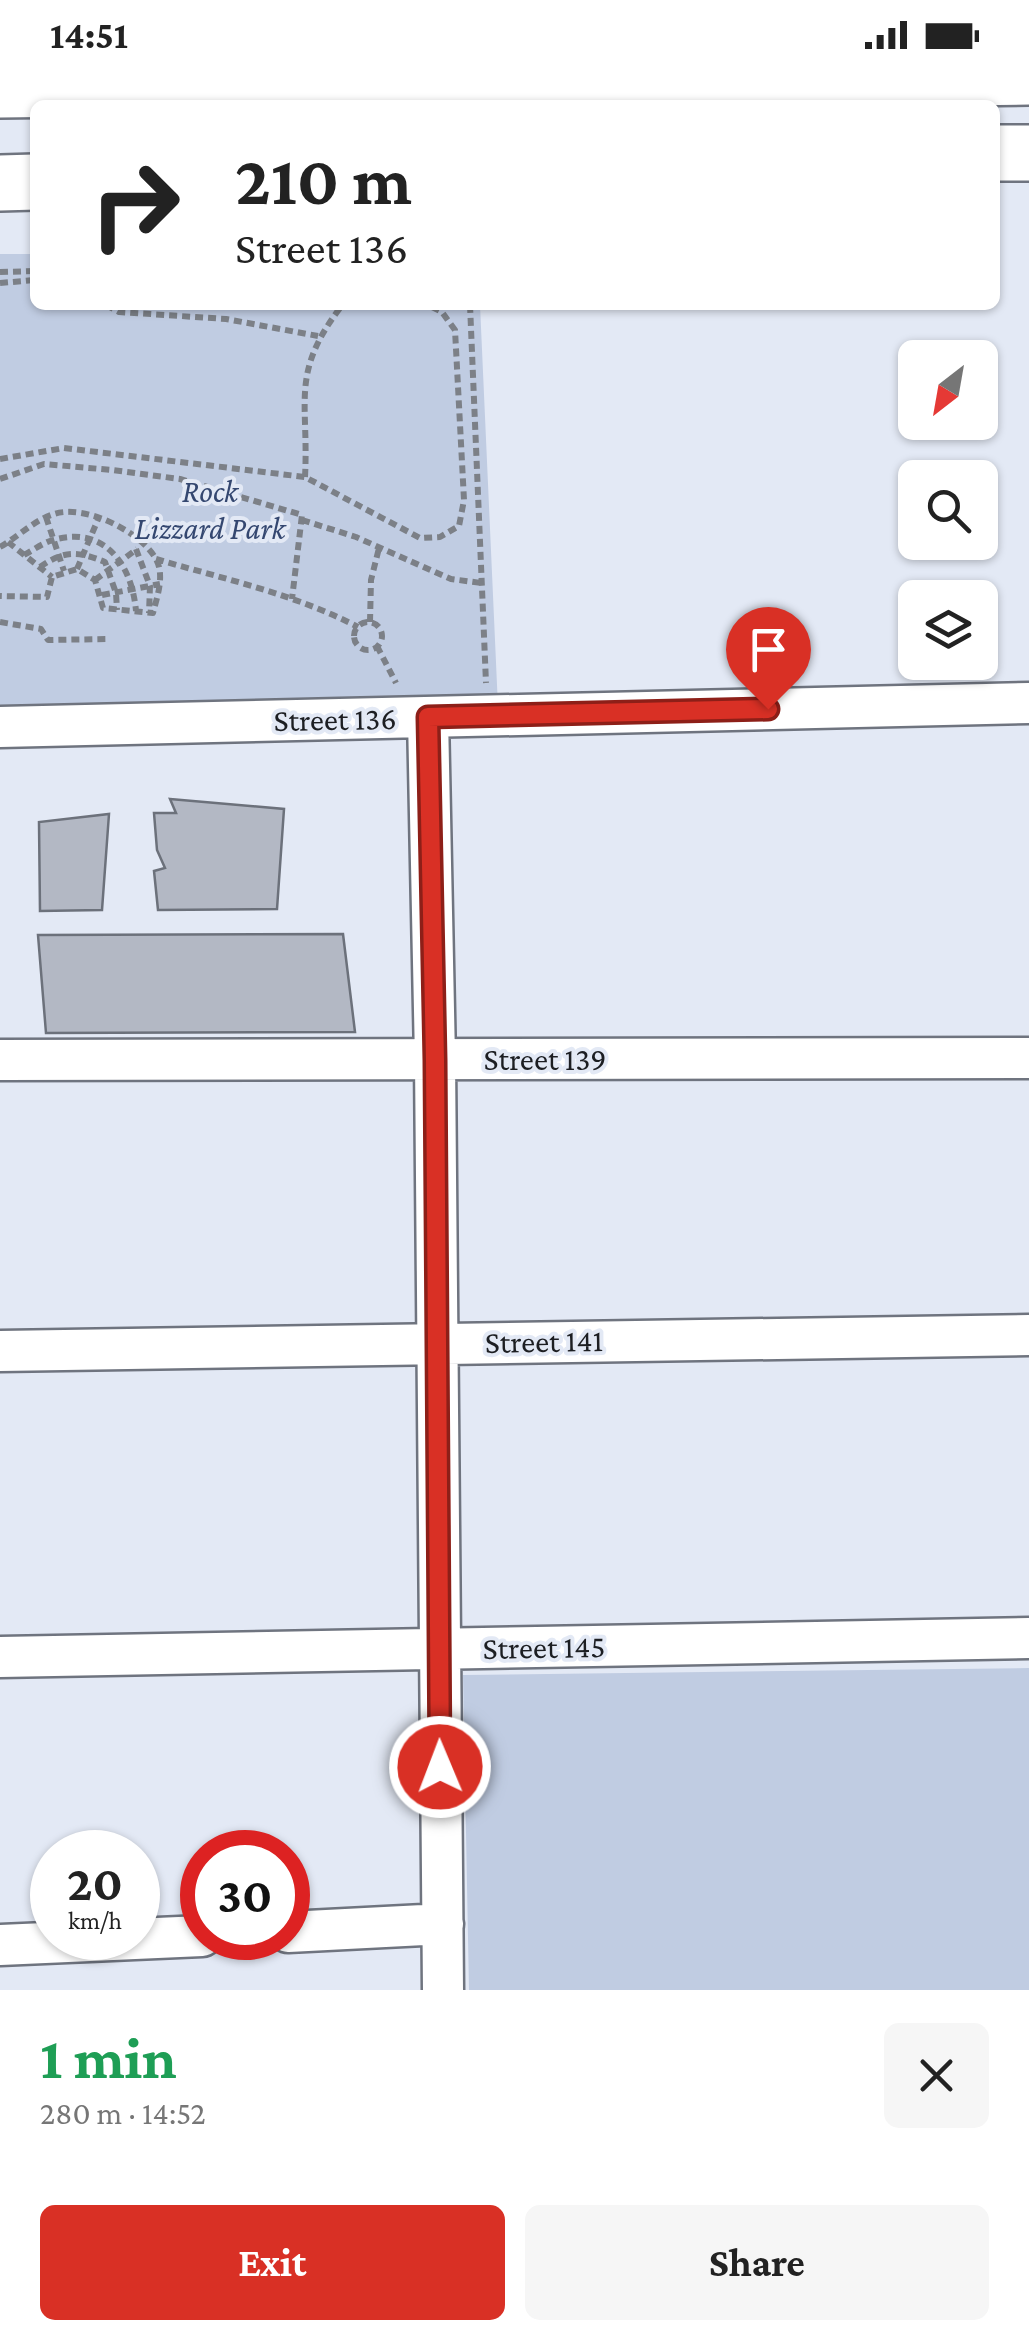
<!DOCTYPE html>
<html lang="en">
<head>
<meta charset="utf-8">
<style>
  :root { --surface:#fff; --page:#f6f6f6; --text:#222; --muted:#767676; --accent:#d93025 }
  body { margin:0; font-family:"Crimson Pro",serif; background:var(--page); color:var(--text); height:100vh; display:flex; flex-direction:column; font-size:38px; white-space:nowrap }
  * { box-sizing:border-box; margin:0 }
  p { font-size:32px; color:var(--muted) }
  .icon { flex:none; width:55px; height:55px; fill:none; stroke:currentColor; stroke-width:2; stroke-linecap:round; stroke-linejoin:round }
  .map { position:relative; height:1920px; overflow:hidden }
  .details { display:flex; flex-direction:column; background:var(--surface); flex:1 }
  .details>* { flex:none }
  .banner { position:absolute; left:30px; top:30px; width:970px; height:210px; border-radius:15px; box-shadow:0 2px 8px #0004; background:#fff; color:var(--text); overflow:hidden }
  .needle { width:65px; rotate:211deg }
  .controls { position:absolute; left:898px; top:270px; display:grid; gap:20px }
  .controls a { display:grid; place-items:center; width:100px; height:100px; border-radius:15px; background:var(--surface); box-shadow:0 2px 8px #0004; font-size:50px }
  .speed { position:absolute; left:30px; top:1760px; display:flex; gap:20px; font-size:50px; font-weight:700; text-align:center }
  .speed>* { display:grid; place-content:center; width:130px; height:130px; border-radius:50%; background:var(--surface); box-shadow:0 2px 8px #0004; line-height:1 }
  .speed small { font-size:25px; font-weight:400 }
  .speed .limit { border:15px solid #d22; background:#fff; color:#111 }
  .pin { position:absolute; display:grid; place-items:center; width:85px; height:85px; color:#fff; margin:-102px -42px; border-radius:50% 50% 50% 0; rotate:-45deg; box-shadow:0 0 10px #0007 }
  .pin .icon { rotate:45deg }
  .me { position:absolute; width:110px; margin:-55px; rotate:359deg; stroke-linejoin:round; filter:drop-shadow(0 0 8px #0008) }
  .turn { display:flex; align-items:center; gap:35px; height:210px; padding:0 40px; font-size:45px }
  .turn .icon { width:130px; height:130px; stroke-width:2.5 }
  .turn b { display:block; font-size:70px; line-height:85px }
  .round { display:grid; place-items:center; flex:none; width:105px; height:105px; border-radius:15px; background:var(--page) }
  .summary { display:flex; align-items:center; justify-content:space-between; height:170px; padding:0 40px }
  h1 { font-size:60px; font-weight:700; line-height:75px; color:#1e9e55 }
  .cta { display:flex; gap:20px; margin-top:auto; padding:20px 40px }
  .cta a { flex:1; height:115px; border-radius:15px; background:var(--accent); color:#fff; font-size:40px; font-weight:700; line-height:115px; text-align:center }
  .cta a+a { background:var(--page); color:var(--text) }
  .status { display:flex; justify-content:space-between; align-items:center; height:70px; padding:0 50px; background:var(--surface); direction:ltr }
  .status svg { height:28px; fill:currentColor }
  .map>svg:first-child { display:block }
  .green { fill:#c0cce2 }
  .building { fill:#b3b8c4; stroke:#6c717b; stroke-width:2.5 }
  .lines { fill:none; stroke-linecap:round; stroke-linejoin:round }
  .minor-casing { stroke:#6f747f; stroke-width:45 }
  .secondary-casing { stroke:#6f747f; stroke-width:60 }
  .path { stroke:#7c8087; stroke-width:6; stroke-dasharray:8 5; stroke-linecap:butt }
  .minor { stroke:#fff; stroke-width:40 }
  .secondary { stroke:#fff; stroke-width:55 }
  .route-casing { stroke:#8d1f18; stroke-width:25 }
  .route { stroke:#d93025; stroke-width:18 }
  .labels { text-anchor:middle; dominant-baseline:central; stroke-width:8; stroke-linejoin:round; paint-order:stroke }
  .park-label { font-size:32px; font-style:italic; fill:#344770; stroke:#e3e9f5 }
  .street-label { font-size:32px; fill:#1c1e22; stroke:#e3e9f5 }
</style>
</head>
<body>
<div class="status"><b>14:51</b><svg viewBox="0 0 49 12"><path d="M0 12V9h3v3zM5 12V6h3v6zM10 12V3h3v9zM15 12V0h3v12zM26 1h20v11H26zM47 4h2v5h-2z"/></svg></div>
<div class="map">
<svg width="1029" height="1920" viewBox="0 0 1029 1920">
  <rect width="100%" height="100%" fill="#e3e9f5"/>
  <path class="green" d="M0 184H35V235H480L498 637 0 648Z
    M1029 1598V1920H469L463 1605Z"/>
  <path class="building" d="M170 729 284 739 277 839 158 840 154 801 165 798 157 780 154 743H176Z
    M109 744 102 840 40 841 39 752Z
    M343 864 355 962 46 963 38 865Z"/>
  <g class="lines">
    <g class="minor-casing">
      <path id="minor" d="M428 647 435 989 443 1920
        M0 657 1029 633
        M0 990 1029 988
        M0 1281 1029 1265
        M0 1587 1029 1568
        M288 1862 443 1854
        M0 1875 202 1866"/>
    </g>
    <g class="secondary-casing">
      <path id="secondary" d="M0 20 1029 7
        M995 83H1029
        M0 113 35 112"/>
    </g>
    <path class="path" d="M0 202 35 201
      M0 213 35 210
      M106 235 119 242 226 249 318 266
      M470 235 486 613
      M0 389 64 378 305 407 420 468 440 467 459 456 464 430 455 260 442 242 428 235
      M305 407C309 331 290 304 340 238L352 235
      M0 409 44 394 112 400 180 409 302 445 292 529
      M46 447 64 501
      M302 450 356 467 451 509 481 513
      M8 472 52 507
      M0 477C18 467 34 450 54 444 85 434 140 461 156 489 165 506 157 527 153 543L103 538 95 510 77 499 52 507 47 527 0 526
      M136 479 150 516 149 543
      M24 485C33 480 43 473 53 470 105 455 132 495 136 541
      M156 489C224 509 295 524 358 557
      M40 497C64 480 78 481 105 492L116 523 117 540
      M77 499 99 447
      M95 510 137 479
      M102 525 160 514
      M0 552 41 559 48 570 109 569
      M370 552 371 510 379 478
      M354 566a14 14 0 1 1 28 0a14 14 0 1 1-28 0Z
      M377 576 396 613"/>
    <use href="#minor" class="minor"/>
    <use href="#secondary" class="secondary"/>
  </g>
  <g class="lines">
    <g class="route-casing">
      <path id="route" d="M440 1697 435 990 428 647 768 639"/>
    </g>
    <use href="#route" class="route"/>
  </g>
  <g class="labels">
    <g class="park-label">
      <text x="210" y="421">Rock<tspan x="210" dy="37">Lizzard Park</tspan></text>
    </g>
    <g class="street-label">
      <text transform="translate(335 649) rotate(-1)">Street 136</text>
      <text x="545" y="989">Street 139</text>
      <text transform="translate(544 1271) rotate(-1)">Street 141</text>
      <text transform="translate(544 1577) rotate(-1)">Street 145</text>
    </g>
  </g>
</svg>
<div class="controls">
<a><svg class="needle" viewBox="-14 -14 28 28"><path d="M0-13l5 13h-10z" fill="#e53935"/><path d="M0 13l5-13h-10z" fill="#767676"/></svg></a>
<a><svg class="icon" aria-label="search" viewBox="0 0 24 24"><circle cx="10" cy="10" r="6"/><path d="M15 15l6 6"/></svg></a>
<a><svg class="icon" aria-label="layers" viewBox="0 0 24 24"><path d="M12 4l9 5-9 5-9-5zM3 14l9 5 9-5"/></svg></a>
</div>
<div class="speed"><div>20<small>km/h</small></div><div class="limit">30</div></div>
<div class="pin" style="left:768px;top:639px;background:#d93025"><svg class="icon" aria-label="arrive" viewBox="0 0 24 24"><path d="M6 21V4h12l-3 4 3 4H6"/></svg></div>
<svg class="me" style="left:440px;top:1697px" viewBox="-20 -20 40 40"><circle r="17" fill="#d93025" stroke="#fff" stroke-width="3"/><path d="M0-11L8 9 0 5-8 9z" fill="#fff"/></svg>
<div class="banner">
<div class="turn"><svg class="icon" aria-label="right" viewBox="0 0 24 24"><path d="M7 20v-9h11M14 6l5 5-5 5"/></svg><div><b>210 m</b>Street 136</div></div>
</div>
</div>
<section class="details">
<div class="summary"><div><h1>1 min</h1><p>280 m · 14:52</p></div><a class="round"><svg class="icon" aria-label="close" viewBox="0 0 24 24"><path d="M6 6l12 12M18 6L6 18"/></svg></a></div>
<div class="cta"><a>Exit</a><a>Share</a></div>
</section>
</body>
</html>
